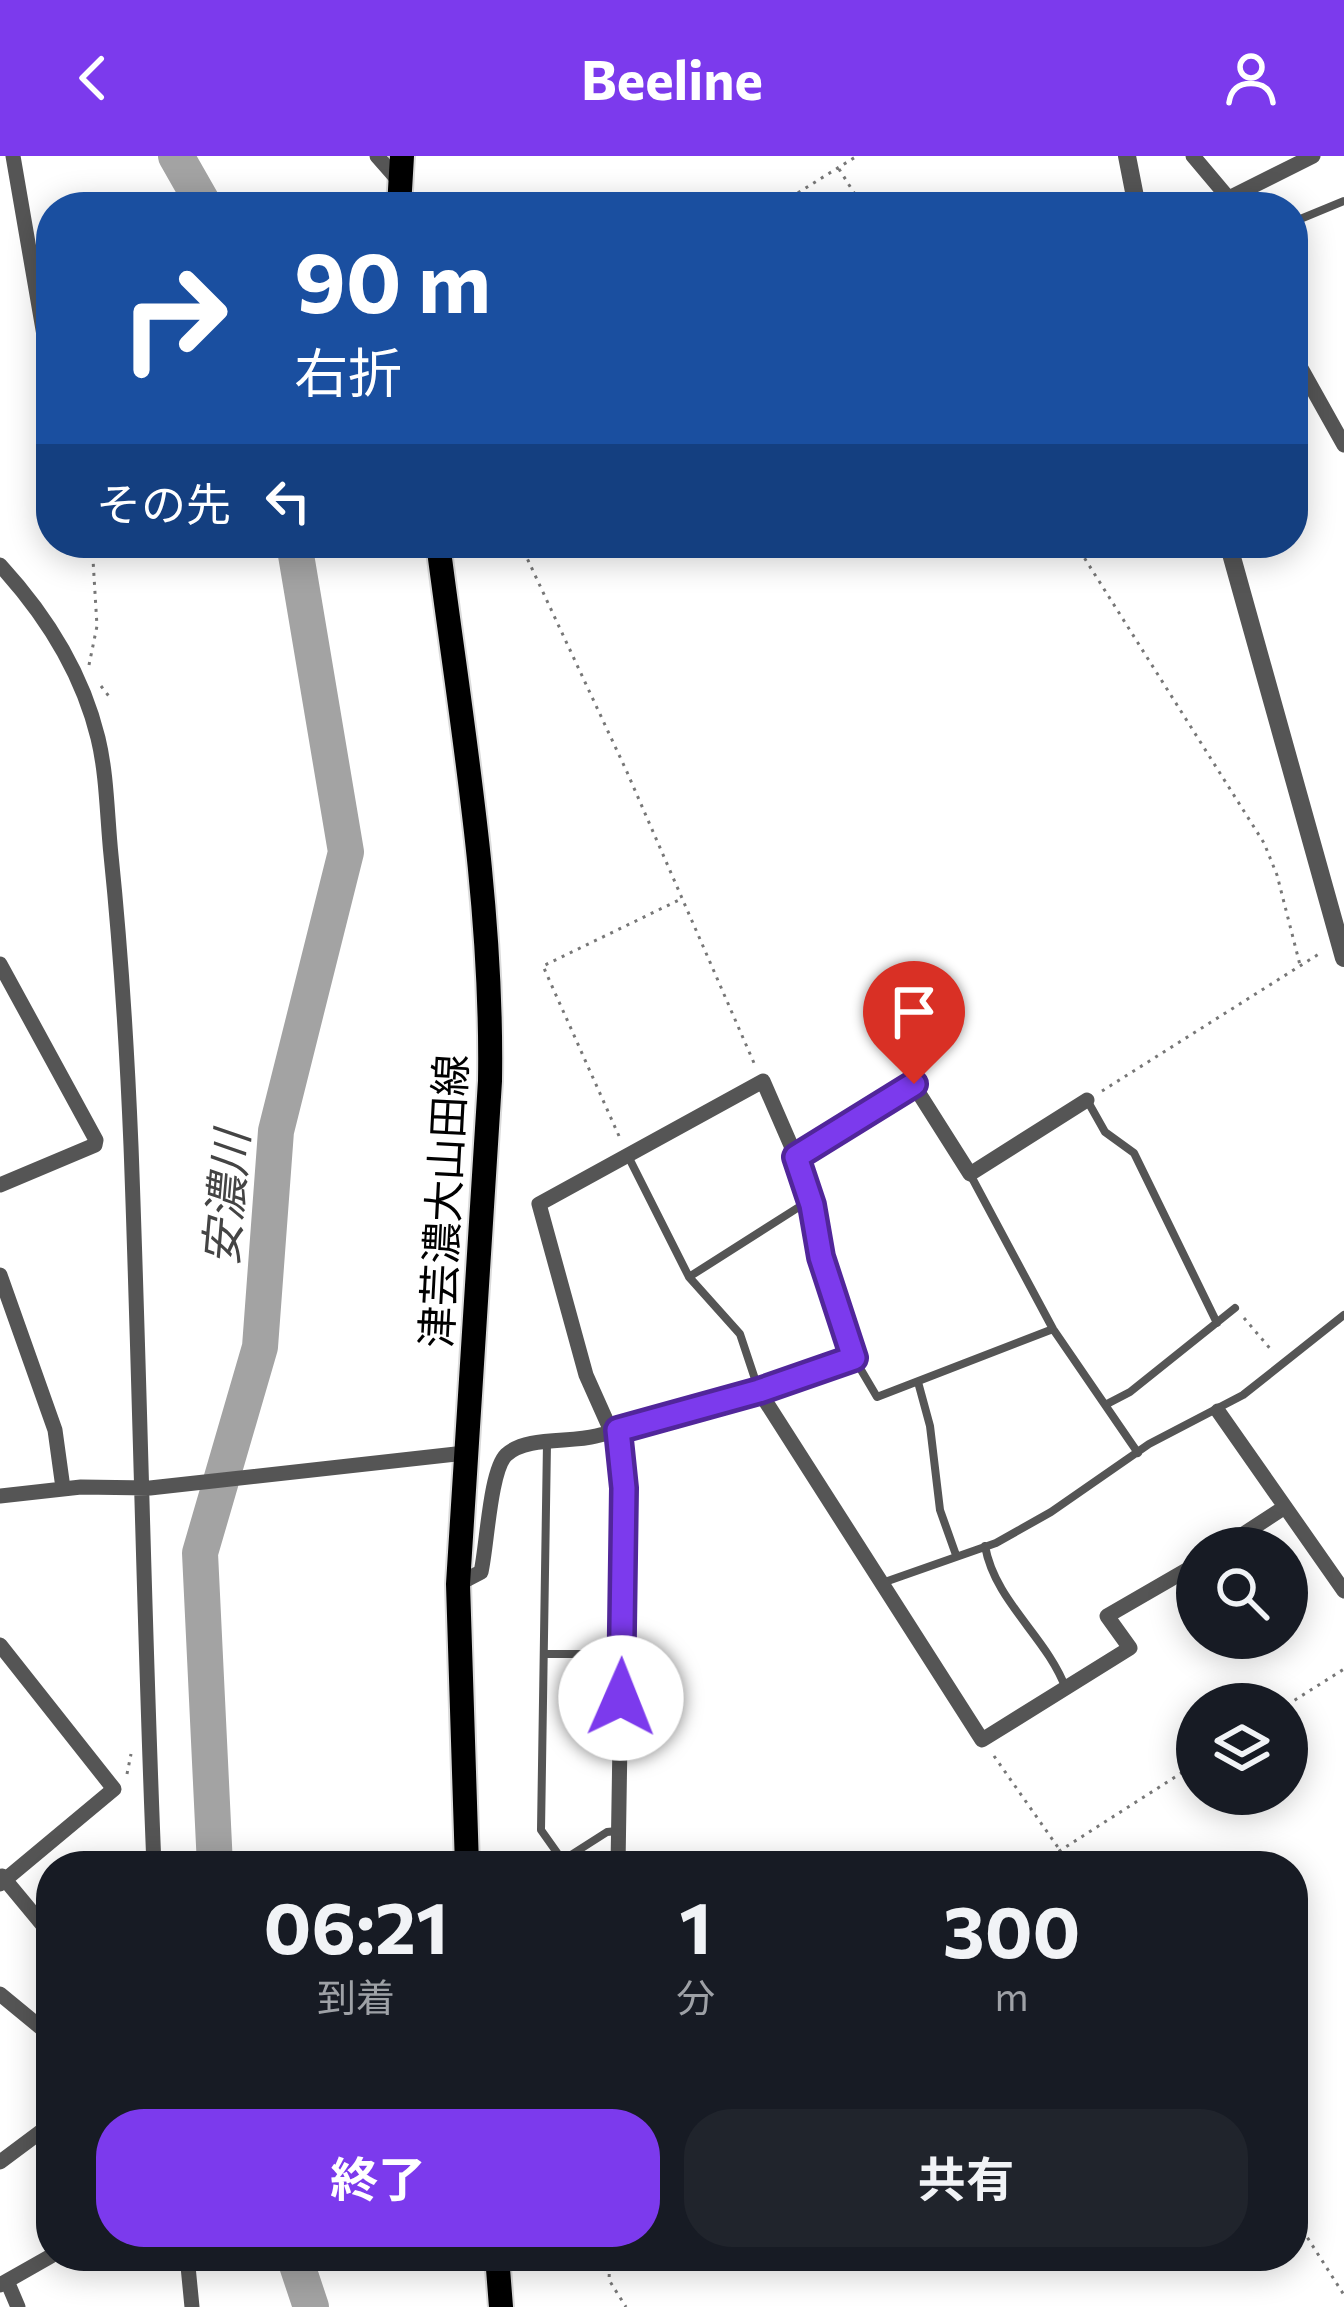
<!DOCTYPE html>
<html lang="ja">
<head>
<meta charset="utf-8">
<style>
  :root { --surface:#171b24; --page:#20242c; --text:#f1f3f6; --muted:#9ea1a6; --accent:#7c3aed }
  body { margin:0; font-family:Commissioner,"Noto Sans JP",sans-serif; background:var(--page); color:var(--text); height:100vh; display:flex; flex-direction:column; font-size:45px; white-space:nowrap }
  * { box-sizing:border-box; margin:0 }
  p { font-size:39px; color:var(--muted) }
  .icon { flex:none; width:66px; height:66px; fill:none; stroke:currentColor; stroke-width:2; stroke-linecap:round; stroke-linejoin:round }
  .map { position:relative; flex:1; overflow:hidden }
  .side { position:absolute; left:36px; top:1695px; width:1272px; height:420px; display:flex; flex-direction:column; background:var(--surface); border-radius:48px; box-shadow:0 6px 30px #0003 }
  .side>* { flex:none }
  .guide { position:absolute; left:36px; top:36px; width:1272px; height:366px; border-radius:48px; box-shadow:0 6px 30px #0003; background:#1a4fa0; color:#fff; overflow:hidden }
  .fabs { position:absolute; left:1176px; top:1371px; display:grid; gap:24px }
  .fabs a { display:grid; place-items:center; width:132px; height:132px; border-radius:50%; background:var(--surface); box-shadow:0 6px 30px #0003; font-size:60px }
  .pin { position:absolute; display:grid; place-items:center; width:102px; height:102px; color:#fff; margin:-123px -51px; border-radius:50% 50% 50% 0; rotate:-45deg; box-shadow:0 0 12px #0007 }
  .pin .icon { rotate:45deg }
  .me { position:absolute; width:132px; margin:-66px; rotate:1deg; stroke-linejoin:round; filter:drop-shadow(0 0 9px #0008) }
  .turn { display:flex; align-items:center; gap:42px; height:252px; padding:0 60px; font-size:54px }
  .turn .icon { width:156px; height:156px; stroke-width:2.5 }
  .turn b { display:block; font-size:84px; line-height:102px }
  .then { display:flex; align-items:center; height:114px; padding:0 60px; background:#0003; gap:24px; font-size:45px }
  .eta { display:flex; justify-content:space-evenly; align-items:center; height:204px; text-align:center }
  .eta b { font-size:72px; font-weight:700; line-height:84px }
  .button { display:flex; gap:24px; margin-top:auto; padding:24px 60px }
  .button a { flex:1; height:138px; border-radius:48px; background:var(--accent); color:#fff; font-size:48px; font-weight:700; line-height:138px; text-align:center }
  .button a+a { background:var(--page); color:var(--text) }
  header { display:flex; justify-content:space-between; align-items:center; height:156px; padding:0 60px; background:var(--accent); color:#fff; font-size:54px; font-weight:700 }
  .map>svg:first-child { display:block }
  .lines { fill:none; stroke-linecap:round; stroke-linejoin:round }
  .river { stroke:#a3a3a3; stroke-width:36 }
  .primary-casing { stroke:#dbdbdb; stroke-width:28 }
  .path { stroke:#777; stroke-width:3; stroke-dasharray:3 6; stroke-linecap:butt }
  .service { stroke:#555; stroke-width:8 }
  .minor { stroke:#555; stroke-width:15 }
  .tertiary { stroke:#555; stroke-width:18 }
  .primary { stroke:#000; stroke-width:24 }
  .route-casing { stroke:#51269a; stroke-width:30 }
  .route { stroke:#7c3aed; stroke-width:21 }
  .labels { text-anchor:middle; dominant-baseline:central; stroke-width:9; stroke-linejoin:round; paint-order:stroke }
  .street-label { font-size:42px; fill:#000; stroke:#fff }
  .water-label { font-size:45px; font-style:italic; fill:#444; stroke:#fff }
</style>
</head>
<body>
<header><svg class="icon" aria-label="back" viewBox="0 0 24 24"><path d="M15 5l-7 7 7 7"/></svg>Beeline<svg class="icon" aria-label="person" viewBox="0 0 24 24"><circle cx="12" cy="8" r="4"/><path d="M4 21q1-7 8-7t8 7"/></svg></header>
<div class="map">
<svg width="1344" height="2151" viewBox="0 0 1344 2151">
  <rect width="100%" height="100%" fill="#fff"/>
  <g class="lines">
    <path class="river" d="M176 0 205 51
      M215 1710 200 1397 260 1191 276 975 346 696 294 387
      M294 2100 311 2151"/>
    <g class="primary-casing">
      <path id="primary" d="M399 51 402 0
        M438 387C461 566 493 745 490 925L458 1428 467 1710
        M497 2100 501 2151"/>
    </g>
    <path class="path" d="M839 13 863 51
      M775 51 857 0
      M520 387 627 616 754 907
      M1075 387 1264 687 1277 719 1300 809
      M89 509 97 470 92 387
      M101 530 111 543
      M1102 935 1322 796
      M619 980 543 810 679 744
      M1244 1162 1273 1196
      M1287 1549 1344 1513
      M994 1600 1071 1710
      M127 1618 131 1598
      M1036 1710 1197 1607
      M1293 2059 1344 2139
      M610 2100 609 2124 626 2151"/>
    <path class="service" d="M1293 66 1344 45
      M1087 944 1105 976 1134 997 1217 1167
      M629 1002 689 1121 740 1178 758 1232
      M796 1003 854 1202 877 1241 1053 1173
      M971 1020 1053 1173 1138 1297
      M689 1121 810 1044
      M918 1226 930 1270 940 1354 956 1399
      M1105 1249 1130 1236 1235 1152
      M547 1287 541 1674 558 1698V1710
      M985 1390C995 1446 1047 1481 1066 1533
      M882 1427 996 1387 1051 1356 1149 1288 1243 1239 1344 1159
      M544 1498H620
      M560 1706 607 1676 617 1675"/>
    <path class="minor" d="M13 0 46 191
      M377 0 399 25
      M1193 0 1236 51
      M1231 41 1313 0
      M1293 198 1344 289
      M0 409C45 458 82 516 98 582 107 619 107 660 111 699 121 796 127 893 131 990 140 1230 144 1470 154 1710
      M0 808 96 984 95 989 0 1029
      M0 1119 55 1274 63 1332
      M759 1235 982 1584 1130 1492 1107 1460 1197 1408
      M1218 1255 1344 1435
      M618 1274 624 1332 618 1710
      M611 1275 586 1219 539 1048 763 925 796 1001 913 928 970 1018 1087 944
      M0 1340 81 1331 150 1332 465 1297
      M1222 1392 1285 1351
      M458 1428 481 1416C487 1390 490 1315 506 1299 526 1280 570 1287 596 1280 683 1259 768 1229 854 1202
      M0 1489 114 1633 0 1728
      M2 1720 51 1779
      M0 1838 51 1880
      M0 2006 51 1968
      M187 2100 192 2151
      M7 2125 18 2151
      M0 2129 51 2100"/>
    <path class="tertiary" d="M1127 0 1137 51
      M1228 387 1344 802"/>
    <use href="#primary" class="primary"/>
  </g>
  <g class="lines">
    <g class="route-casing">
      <path id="route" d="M621 1542 624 1332 618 1274 759 1235 854 1202 821 1101 812 1049 796 1001 914 928"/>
    </g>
    <use href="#route" class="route"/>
  </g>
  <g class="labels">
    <g class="street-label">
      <text transform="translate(442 1045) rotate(-87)">津芸濃大山田線</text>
    </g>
    <g class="water-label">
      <text transform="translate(224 1042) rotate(-85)">安濃川</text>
    </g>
  </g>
</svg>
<div class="fabs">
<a><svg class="icon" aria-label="search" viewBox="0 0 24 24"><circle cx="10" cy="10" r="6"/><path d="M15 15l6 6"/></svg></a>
<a><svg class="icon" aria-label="layers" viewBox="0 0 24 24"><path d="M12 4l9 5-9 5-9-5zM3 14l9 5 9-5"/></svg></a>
</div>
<div class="pin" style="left:914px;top:928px;background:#d93025"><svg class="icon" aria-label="arrive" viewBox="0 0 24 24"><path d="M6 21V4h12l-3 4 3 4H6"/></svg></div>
<svg class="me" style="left:621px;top:1542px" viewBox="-20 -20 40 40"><circle r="19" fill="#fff"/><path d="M0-13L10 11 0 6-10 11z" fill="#7c3aed"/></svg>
<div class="guide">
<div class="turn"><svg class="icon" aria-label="right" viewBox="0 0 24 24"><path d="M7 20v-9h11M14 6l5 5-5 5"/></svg><div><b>90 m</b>右折</div></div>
<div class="then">その先<svg class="icon" aria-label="left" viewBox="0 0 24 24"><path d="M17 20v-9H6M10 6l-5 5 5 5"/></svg></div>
</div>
<section class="side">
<div class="eta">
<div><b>06:21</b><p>到着</p></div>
<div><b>1</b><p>分</p></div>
<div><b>300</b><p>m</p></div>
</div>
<div class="button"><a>終了</a><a>共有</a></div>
</section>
</div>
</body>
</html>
